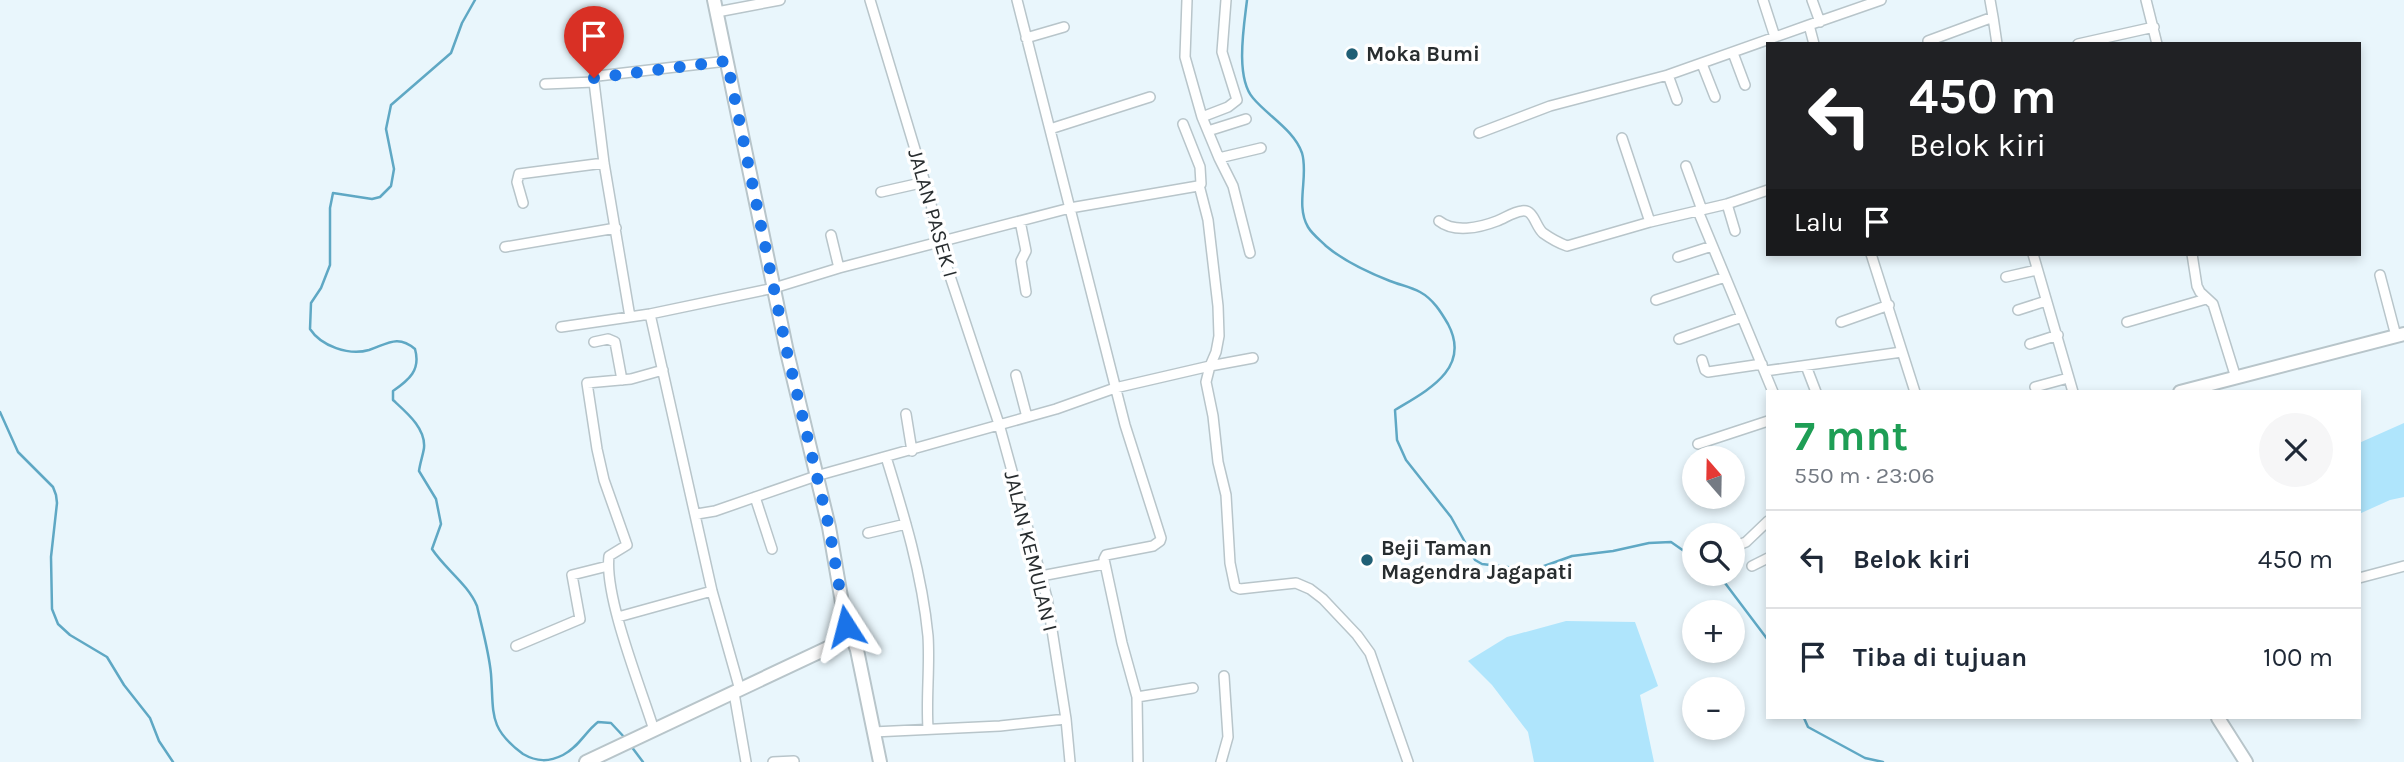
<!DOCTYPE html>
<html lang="id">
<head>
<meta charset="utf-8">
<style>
  :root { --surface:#fff; --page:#f6f6f7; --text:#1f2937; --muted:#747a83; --line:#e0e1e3 }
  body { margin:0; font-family:Karla,sans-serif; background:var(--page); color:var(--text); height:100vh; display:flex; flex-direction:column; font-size:26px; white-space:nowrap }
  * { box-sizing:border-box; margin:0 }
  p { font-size:23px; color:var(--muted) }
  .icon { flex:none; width:38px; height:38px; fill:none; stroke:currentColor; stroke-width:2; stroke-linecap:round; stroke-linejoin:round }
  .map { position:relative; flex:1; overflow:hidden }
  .panel { position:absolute; left:1766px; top:390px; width:595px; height:329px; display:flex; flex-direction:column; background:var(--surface); border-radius:0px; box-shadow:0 4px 10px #0003 }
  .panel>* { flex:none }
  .guide { position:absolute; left:1766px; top:42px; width:595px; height:214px; border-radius:0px; box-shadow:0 4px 10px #0003; background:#202124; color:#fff; overflow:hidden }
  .needle { width:46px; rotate:340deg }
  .fabs { position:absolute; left:1682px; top:446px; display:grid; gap:14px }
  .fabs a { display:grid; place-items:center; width:63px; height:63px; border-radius:50%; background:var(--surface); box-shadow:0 4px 10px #0003; font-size:35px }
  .pin { position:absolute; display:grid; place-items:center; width:60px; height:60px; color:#fff; margin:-72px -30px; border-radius:50% 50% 50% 0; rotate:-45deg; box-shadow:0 0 7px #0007 }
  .pin .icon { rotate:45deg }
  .me { position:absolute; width:77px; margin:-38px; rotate:351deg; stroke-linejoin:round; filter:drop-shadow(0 0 5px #0008) }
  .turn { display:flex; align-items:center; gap:24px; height:147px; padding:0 28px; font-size:32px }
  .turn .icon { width:91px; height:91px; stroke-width:2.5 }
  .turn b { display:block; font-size:49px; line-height:60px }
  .then { display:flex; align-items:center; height:66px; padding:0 28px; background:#0003; gap:14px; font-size:26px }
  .round { display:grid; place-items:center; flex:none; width:74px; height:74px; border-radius:37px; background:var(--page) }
  .summary { display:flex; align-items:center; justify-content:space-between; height:119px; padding:0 28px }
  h1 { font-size:42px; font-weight:700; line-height:52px; color:#1e9e55 }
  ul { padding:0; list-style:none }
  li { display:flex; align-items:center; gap:21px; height:98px; padding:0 28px; border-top:2px solid var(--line) }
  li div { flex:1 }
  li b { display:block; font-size:26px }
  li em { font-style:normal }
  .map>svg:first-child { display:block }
  .green { fill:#afe5fc }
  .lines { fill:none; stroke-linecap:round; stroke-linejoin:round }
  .stream { stroke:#5fa8c4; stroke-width:2.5 }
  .street-casing { stroke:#b8c5ca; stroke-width:12 }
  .secondary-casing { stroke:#b8c5ca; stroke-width:16 }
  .street { stroke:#fff; stroke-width:9 }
  .secondary { stroke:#fff; stroke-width:12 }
  .route { stroke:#1a73e8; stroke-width:12; stroke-dasharray:0 21.6 }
  .poi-dot { fill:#205f75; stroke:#fff; stroke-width:2.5 }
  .labels { text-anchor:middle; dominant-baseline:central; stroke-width:7; stroke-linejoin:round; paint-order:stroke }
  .poi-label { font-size:21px; font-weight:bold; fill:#282d2f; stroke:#fff; text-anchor:start }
  .street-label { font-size:21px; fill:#282d2f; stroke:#fff }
</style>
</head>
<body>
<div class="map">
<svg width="2404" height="762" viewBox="0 0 2404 762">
  <rect width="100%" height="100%" fill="#e9f6fc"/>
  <path class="green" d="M2404 423V497L2390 500 2359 514V443Z
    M1566 621 1635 622 1658 686 1640 695 1654 762H1534L1528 732 1492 685 1468 661 1507 637Z"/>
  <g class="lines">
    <path class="stream" d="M475 0 462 23 451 53 391 105 386 129 394 169 391 186 380 197 372 199 333 193 330 208V265L321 288 311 303 310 329C321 346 349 356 369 350 387 344 398 334 415 349 421 370 409 380 393 391V400C406 412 426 428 424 448 423 455 420 463 419 471L436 499 441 524 432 549C445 569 468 584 477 606 482 628 489 652 491 674 494 714 488 728 523 754 537 762 549 762 563 755 579 747 585 732 598 722L611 723 625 738
      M1247 0C1244 26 1235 77 1253 98 1268 116 1294 130 1302 153 1309 176 1295 205 1308 227 1312 234 1320 240 1326 246 1345 262 1367 272 1390 281 1400 285 1411 287 1420 292 1433 299 1441 312 1448 324 1472 369 1426 391 1395 410L1397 440 1406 460 1451 517 1475 560 1482 564 1533 570 1572 556 1613 551 1649 543 1671 542 1694 558
      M0 412 18 452 53 487 56 495 57 503 51 557 52 609 58 624 70 635 107 657 124 685 150 718 159 741 173 762
      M1714 574 1725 583 1768 640
      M1804 718 1808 727 1865 758 1883 762
      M631 746 643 762"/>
    <g class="street-casing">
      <path id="street" d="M870 0 930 199 939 243 999 424 1047 598 1066 719 1070 762
        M1017 0 1125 425 1161 538 1160 541 1153 546 1106 555 1104 559 1122 643 1137 697 1138 762
        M1187 0 1185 57 1202 117 1219 158 1233 186 1250 253
        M1763 0 1775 37
        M1812 0 1820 22
        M1990 0 1993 17
        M2146 0 2157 44
        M717 12 780 0
        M1809 25 1881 0
        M1026 38 1064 27
        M1928 41 1993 17 1997 44
        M2078 44 2154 27
        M1733 53 1745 85
        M1702 64 1715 97
        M1668 75 1677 100
        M594 82 604 163 630 317
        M545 84 594 82V78L598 76 727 61
        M1202 117 1228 107 1237 100 1222 52 1226 0
        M1050 129 1150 97
        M1208 131 1246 119
        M1479 133 1550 106 1668 75 1809 25 1814 44
        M1622 138 1650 222
        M1219 158 1261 148
        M1686 166 1702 210
        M1199 185 1208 220 1218 306 1219 336 1216 352 1210 366
        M881 192 925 182
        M523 203 517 182 519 174 604 163
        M1727 204 1735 231
        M1698 211 1773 392
        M1020 221 1026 251 1021 261 1026 292
        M1439 221C1454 233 1479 228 1497 221 1505 218 1513 212 1522 211 1534 209 1535 226 1543 233 1550 238 1559 243 1567 246L1650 222 1727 204 1768 190
        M831 235 839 268
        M505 247 616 228
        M1871 254 1915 392
        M2033 254 2073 392
        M2192 254 2197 286 2200 292 2213 304 2236 378
        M1678 257 1712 246
        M2380 275 2396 336
        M2006 277 2037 270
        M1656 300 1725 277
        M2018 310 2046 301
        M650 314 712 591 740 690
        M1841 322 1889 305
        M2127 322 2206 299
        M561 327 650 314 774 288 839 268 1070 208 1198 186 1201 184 1200 167 1183 124
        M1679 339 1742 317
        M594 342 608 339 615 342 622 380
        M2030 344 2058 335
        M1702 360 1705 370 1708 372 1762 364
        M1210 366 1253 358
        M1806 366 1816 392
        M1765 371 1902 352
        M1016 375 1027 417
        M2035 387 2068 378
        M906 414 912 451
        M1698 444 1768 421
        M886 457C904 515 922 574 928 636 930 667 926 697 928 728
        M755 497 772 549
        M697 514 715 511 816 476 1056 409 1115 388 1210 366 1206 382 1213 416 1218 462 1226 495 1230 563 1235 587 1240 589 1296 583 1310 589 1323 599 1357 635 1370 653 1408 762
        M868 533 906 524
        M1716 535 1717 536
        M1732 545 1736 546 1746 542 1768 521
        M1752 566 1768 558
        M1041 576 1104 564
        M2359 578 2404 566
        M618 617 712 591
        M516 646 580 619 572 575 608 566
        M734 693 746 762
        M1137 697 1193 688
        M654 730C641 688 604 597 609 556L627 545 604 480 597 449 587 383 631 379 663 370
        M873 732 1000 726 1066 719
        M773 762 794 761
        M1221 762 1228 737 1224 676"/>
    </g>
    <g class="secondary-casing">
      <path id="secondary" d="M2180 392 2404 334
        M845 630 851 634 857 650 880 762
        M2218 718 2246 762
        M586 762 834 645 844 637 846 626 829 527 787 352 714 0"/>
    </g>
    <use href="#street" class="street"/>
    <use href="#secondary" class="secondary"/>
  </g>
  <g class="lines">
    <path class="route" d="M594 78 727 61 787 352 829 527 846 626"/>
  </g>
  <g class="poi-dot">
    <circle cx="1352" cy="54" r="7"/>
    <circle cx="1367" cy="560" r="7"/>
  </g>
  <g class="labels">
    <g class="poi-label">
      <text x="1366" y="54">Moka Bumi</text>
      <text x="1381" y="548">Beji Taman<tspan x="1381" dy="24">Magendra Jagapati</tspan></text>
    </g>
    <g class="street-label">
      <text transform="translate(933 213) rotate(74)">JALAN PASEK I</text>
      <text transform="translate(1031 551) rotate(76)">JALAN KEMULAN I</text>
    </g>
  </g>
</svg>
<div class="fabs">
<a><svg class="needle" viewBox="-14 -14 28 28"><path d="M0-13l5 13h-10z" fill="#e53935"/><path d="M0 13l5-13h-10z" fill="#747a83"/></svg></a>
<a><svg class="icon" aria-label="search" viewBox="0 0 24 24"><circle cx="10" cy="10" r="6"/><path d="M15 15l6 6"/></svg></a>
<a>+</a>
<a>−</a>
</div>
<div class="pin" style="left:594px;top:78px;background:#d93025"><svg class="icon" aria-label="arrive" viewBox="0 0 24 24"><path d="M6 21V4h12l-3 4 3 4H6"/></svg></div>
<svg class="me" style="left:846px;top:626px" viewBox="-20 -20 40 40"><path d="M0-17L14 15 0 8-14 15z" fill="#1a73e8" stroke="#fff" stroke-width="4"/></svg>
<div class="guide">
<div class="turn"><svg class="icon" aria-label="left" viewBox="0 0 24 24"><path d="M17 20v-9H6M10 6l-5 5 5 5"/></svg><div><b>450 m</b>Belok kiri</div></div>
<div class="then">Lalu<svg class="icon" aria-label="arrive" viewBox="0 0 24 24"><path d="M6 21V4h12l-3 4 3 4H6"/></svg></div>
</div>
<section class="panel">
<div class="summary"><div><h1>7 mnt</h1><p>550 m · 23:06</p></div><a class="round"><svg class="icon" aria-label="close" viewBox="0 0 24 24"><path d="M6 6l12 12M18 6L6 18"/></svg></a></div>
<ul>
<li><svg class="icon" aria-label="left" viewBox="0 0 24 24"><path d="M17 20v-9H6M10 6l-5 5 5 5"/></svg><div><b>Belok kiri</b></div><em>450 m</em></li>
<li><svg class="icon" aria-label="arrive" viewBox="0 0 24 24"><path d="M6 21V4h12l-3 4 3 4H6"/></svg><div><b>Tiba di tujuan</b></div><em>100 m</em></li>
</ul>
</section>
</div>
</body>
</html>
